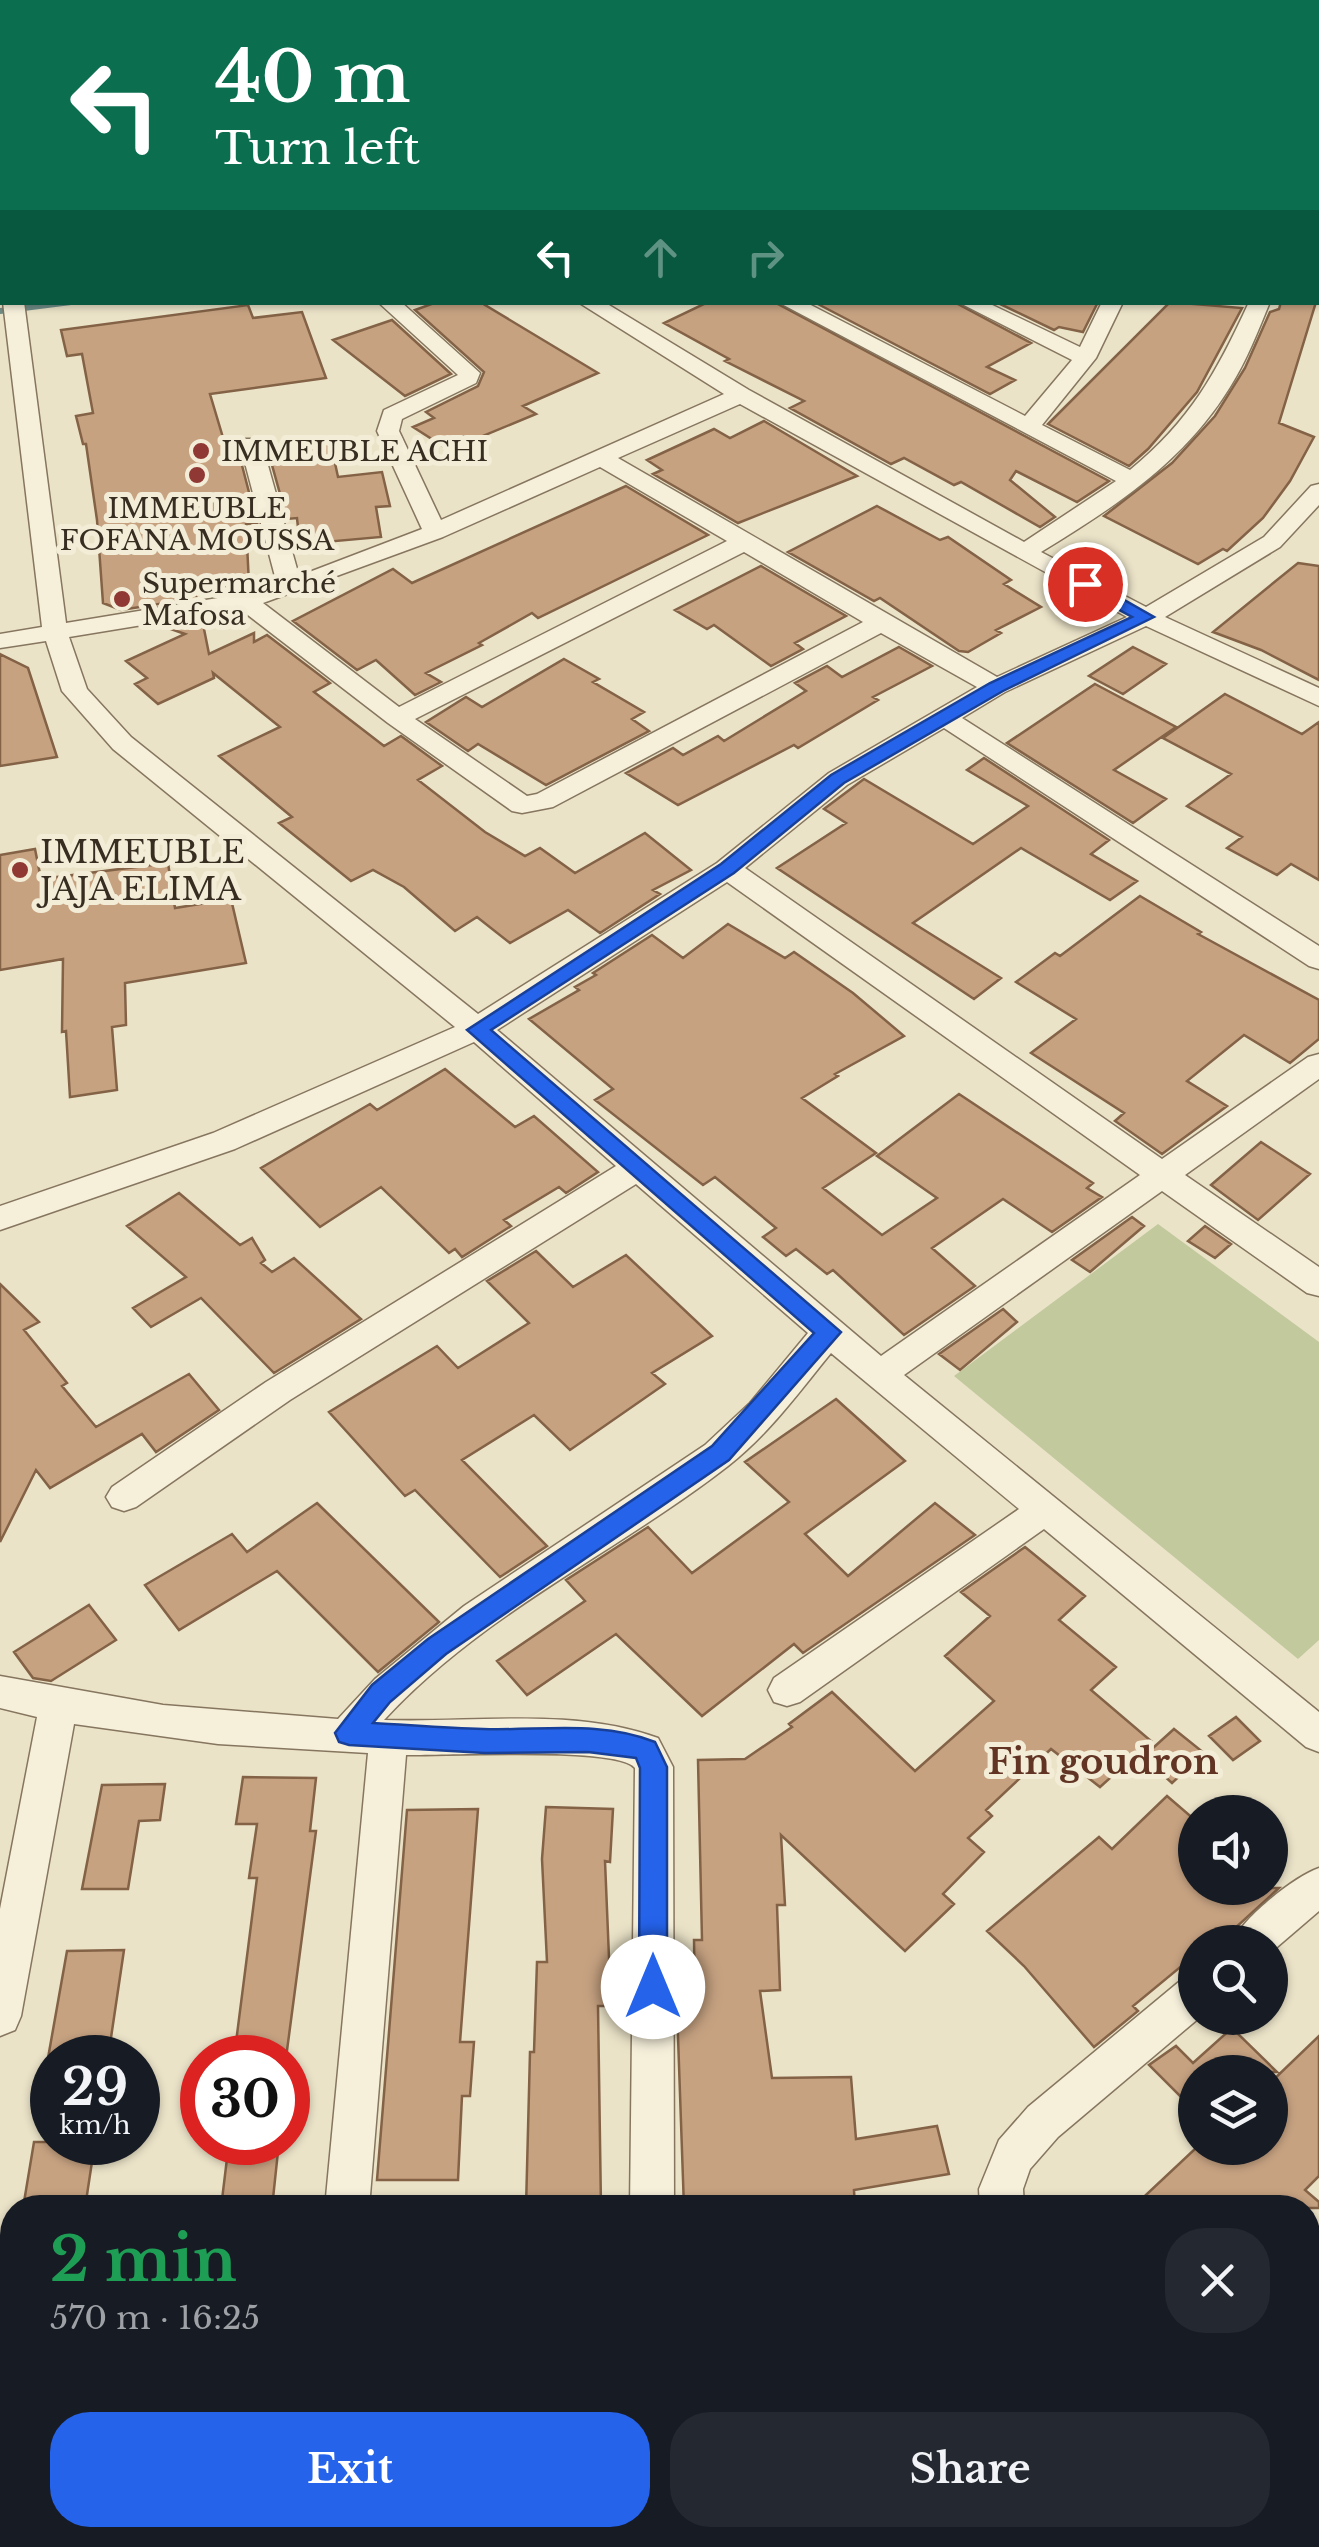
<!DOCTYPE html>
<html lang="en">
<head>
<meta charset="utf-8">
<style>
  :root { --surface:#171b24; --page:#242831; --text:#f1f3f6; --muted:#9ea1a6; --accent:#2563eb }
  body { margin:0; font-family:"Libre Baskerville",serif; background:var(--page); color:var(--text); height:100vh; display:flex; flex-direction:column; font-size:38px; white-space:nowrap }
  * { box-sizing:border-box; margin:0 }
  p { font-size:32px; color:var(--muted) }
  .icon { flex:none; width:55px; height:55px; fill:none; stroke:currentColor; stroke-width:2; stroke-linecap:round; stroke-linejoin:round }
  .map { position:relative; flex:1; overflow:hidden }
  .drawer { position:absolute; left:0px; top:2195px; width:1320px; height:352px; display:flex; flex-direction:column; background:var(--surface); border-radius:40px 40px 0 0; box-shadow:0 2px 8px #0004 }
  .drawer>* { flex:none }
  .banner { position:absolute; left:0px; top:0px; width:1320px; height:305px; box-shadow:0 2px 8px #0004; background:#0b6e4f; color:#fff; overflow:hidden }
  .controls { position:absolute; left:1178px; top:1795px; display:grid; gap:20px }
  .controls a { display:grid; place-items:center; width:110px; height:110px; border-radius:50%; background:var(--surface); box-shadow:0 2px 8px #0004; font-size:50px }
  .speed { position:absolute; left:30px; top:2035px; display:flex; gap:20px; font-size:50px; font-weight:700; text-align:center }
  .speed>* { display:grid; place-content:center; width:130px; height:130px; border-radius:50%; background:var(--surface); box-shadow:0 2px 8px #0004; line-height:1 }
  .speed small { font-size:25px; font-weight:400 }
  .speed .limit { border:15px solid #d22; background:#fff; color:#111 }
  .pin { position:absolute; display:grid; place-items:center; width:85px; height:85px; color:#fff; margin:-42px; border:5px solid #fff; border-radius:50%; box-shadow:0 2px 10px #0007 }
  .me { position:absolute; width:110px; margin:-55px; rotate:0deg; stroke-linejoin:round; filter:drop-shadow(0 0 8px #0008) }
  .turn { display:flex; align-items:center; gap:35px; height:210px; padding:0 50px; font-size:45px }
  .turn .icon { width:130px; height:130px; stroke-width:2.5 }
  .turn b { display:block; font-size:70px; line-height:85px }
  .lanes { display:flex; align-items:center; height:95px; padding:0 50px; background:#0003; justify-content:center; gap:50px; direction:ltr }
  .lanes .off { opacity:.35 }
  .round { display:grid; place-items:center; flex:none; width:105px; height:105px; border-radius:40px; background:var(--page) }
  .overview { display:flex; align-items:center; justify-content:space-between; height:170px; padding:0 50px }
  h1 { font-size:60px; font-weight:700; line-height:75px; color:#1e9e55 }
  .primary-button { display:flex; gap:20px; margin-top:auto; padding:20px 50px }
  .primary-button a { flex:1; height:115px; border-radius:40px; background:var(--accent); color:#fff; font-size:40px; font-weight:700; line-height:115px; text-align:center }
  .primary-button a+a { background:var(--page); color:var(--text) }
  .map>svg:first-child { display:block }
  .green { fill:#c1c99d }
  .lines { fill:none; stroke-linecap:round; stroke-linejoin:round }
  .stream { stroke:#708d88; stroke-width:6 }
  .building { fill:#c6a281; stroke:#836246; stroke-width:2.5 }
  .minor-casing { stroke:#86765f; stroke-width:3 }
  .tertiary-casing { stroke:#86765f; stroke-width:3 }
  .minor { fill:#f6f0db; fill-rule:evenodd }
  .tertiary { fill:#f6f0db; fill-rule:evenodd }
  .route { fill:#2563eb; stroke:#184099; stroke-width:2.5 }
  .poi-dot { fill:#903833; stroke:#f3edd7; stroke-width:4 }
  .labels { text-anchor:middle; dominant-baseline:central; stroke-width:10; stroke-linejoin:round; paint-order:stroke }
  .far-poi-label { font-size:28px; fill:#372d21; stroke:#f3edd7; text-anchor:start }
  .poi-label { font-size:32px; fill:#372d21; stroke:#f3edd7; text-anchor:start }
  .neighbourhood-label { font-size:35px; font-weight:bold; fill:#613424; stroke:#f3edd7 }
</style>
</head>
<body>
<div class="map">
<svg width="1319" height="2547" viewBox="0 0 1319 2547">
  <rect width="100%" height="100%" fill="#ebe3c8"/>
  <path class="green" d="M1158 1224 1319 1342V1640L1298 1659 954 1376Z"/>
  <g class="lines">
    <path class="stream" d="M1195 2 1203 0
      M0 311 71 302"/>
  </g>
  <path class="building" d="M437 302H480L598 373 523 406 536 414 449 450 413 427 434 418 426 412 478 386 484 372 415 310Z
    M708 302H774L1109 481 1077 502 1016 471 1010 480 1055 517 1040 527 961 482 954 485 904 458 891 464 790 408 804 401 725 361 729 359 664 323Z
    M814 302H954L1031 343 987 367 1015 380 990 394Z
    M996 302H1098L1083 332 1059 327 1054 330Z
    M1170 302 1242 308 1197 392 1148 449 1129 466 1048 424Z
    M1281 302H1316L1279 423 1314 437 1290 481 1263 518 1227 551 1223 549 1198 564 1104 516 1172 463 1215 416 1245 368 1270 312 1279 309Z
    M248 305 253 318 302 312 326 378 210 394 227 451 238 450 257 523 246 524 249 584 191 589 197 598 121 610 103 603 97 520 86 444H83L76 416 93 413 82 354 67 356 61 330Z
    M392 320 451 374 405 396 333 340Z
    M764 421 857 476 738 523 653 474 662 470 647 460 714 429 730 438Z
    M330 440 338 477 382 472 390 506 376 507 381 537 314 543 313 536 299 537 297 518 287 519 267 447Z
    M626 486 708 535 538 618 532 613 479 643 482 645 426 673 441 682 415 695 376 660 357 670 293 621 393 569 412 583Z
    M877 506 940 540 948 537 1011 580 1004 584 1041 607 996 630 1001 633 968 652 959 651 880 598 874 601 788 552Z
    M1298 563 1319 566V680L1261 650 1213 632Z
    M761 566 846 616 795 643 803 649 771 666 714 625 707 629 675 610Z
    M202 619 209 654 254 633V642L267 635 330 683 314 692 384 746 401 736 442 766 418 780 485 832 525 856 540 848 575 873 645 833 691 870 653 890 660 894 600 933 568 910 510 943 477 917 455 931 404 887 373 870 351 881 279 823 292 817 219 756 280 727 213 673 214 678 158 704 135 684 147 678 126 661 185 634 162 626Z
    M899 647 932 666 873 697 878 700 798 748 794 745 678 805 626 773 673 748 683 755 718 736 724 741 806 691 795 683 827 666 842 677Z
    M1133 647 1166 664 1123 694 1089 676Z
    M0 654 28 668 57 757 0 766Z
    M564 659 599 679 593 682 644 712 632 719 649 731 546 785 478 744 468 751 426 722 466 697 482 707Z
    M1095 684 1176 727 1114 770 1166 799 1133 823 1007 743Z
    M1225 694 1302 734 1319 722V880L1291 864 1277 875 1227 848 1242 837 1187 806 1231 774 1163 738Z
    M984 758 1109 840 1091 854 1137 881 1110 900 1021 848 913 923 1001 978 974 999 777 868 846 823 824 809 864 779 973 844 1028 806 967 770Z
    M35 849 41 879 168 863 175 908 231 899 246 963 125 983 126 1025 112 1027 117 1090 70 1097 66 1031 62 1032 63 959 0 970V855Z
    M1140 896 1201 932 1198 934 1319 1000V1039L1290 1063 1244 1035 1187 1081 1227 1106 1162 1154 1115 1121 1124 1113 1031 1053 1076 1019 1016 982 1055 953 1060 956Z
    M728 924 785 958 794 952 853 993 904 1036 835 1074 838 1076 802 1098 876 1153 823 1188 882 1235 937 1198 877 1156 959 1094 1093 1183 1087 1188 1102 1197 1052 1232 1003 1199 932 1248 975 1286 904 1335 833 1270 827 1274 796 1249 786 1256 763 1237 776 1228 715 1177 703 1185 595 1100 613 1089 529 1019 579 990 575 987 596 975 593 973 652 935 683 958Z
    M445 1069 515 1127 534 1116 598 1172 566 1193 559 1187 504 1220 511 1226 462 1257 455 1249 449 1253 381 1187 320 1227 261 1168 370 1104 377 1110Z
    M1261 1142 1310 1174 1258 1220 1211 1185Z
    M179 1193 240 1245 252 1238 265 1260 261 1263 272 1272 294 1258 361 1319 274 1373 201 1298 151 1327 133 1308 186 1277 127 1226Z
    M1132 1217 1144 1226 1090 1272 1072 1260Z
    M1205 1226 1231 1244 1215 1258 1188 1241Z
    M536 1251 573 1287 626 1255 712 1336 652 1373 665 1384 570 1450 534 1415 462 1460 547 1546 500 1577 415 1490 405 1496 329 1412 437 1346 458 1368 529 1323 487 1281Z
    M0 1284 39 1322 24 1330 67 1383 62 1386 96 1427 189 1374 219 1410 156 1452 142 1434 50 1488 36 1470 0 1542Z
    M1003 1309 1017 1322 960 1370 939 1354Z
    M836 1399 905 1461 805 1534 848 1576 935 1503 975 1535 803 1653 794 1644 702 1716 616 1634 527 1695 497 1661 585 1601 566 1580 648 1527 692 1573 789 1502 745 1462Z
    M317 1503 439 1622 378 1672 277 1571 179 1630 145 1585 232 1534 247 1552Z
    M1025 1547 1085 1596 1059 1620 1116 1667 1091 1690 1151 1741 1100 1787 1051 1749 986 1810 992 1816 968 1838 984 1852 943 1894 954 1904 905 1951 781 1835 785 1905H777L780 1990 760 1991 772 2078 851 2077 856 2139 937 2126 949 2174 854 2190 855 2208H684L677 2008 695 2007 694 1940H702L698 1760 745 1759 792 1727 789 1724 832 1692 915 1771 994 1701 945 1656 990 1616 961 1592Z
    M89 1605 116 1640 51 1681 33 1678 14 1652Z
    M1236 1717 1260 1741 1233 1760 1209 1736Z
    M1174 1729 1204 1753 1172 1783 1143 1757Z
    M243 1777 316 1778 310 1831H316L286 2058H234L257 1878H249L257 1824H236Z
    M165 1784 160 1820 139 1821 128 1889H82L102 1785Z
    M1167 1796 1195 1820V1888H1279L1221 1941 1217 1937 1210 1942H1195V1955L1133 2006 1138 2011 1094 2047 1024 1966 987 1931 1099 1837 1112 1849Z
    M546 1807 613 1809 610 1862 605 1861 611 2006H598L601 2208H526L530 2052H534L537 1962H547L542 1859Z
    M478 1809 460 2042H474L470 2096H462L458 2180H377L407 1810Z
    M124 1950 108 2058H48L67 1951Z
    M1232 2028 1277 2072H1195V2111L1149 2065 1176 2046 1193 2063Z
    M1319 2036V2176L1305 2190 1319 2202V2208H1132L1196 2148H1270V2083Z
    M34 2142H95L85 2208H23Z
    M229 2142H279L272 2208H221Z"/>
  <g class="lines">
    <g class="minor-casing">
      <path id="minor" d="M556 0H584L586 2H558Z
        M886 0 887 2 866 1 867 0Z
        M1318 40H1319V50H1318Z
        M1319 122V138L1318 139V123Z
        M0 196H2V208H0Z
        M3 302H24L66 623 242 594 277 584 240 444 243 439H259L262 444 299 576 422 529 377 431 384 410 458 375 378 302H401L480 373 476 383 402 419 399 431 441 520 724 394 578 302H604L749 390 1024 542 1116 481 778 302H805L1025 416 1072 360 958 302H986L1080 347 1102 302H1123L1096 358 1042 425 1130 470C1190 421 1217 372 1249 302H1270C1258 331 1247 360 1230 387 1184 462 1115 507 1041 552L1146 607 1264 537 1311 486 1319 484V505L1280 547 1165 617 1319 688V706L1146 626 1005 692 962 718 1319 946V969L1309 966 944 728 847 785 745 868 1162 1159 1308 1057 1319 1054V1079L1185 1175 1319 1267V1296L1307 1293 1162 1191 904 1375 1319 1712V1752L1306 1747 1044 1529 800 1702 787 1706 774 1702 768 1690 774 1678 1019 1509 831 1353C799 1392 769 1434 728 1466 616 1553 481 1614 384 1720 474 1723 573 1707 658 1738L673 1767 674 2208H630L635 1768C618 1746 442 1756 406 1755L369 2208H325L368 1753 218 1744 74 1724 21 2016 15 2030 0 2036V1909L37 1717 0 1708V1676L163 1705 338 1719 375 1679 464 1606 705 1445 750 1403 808 1333 636 1184 290 1400 136 1507 124 1511 112 1507 106 1497 112 1487 266 1382 616 1166 474 1042 235 1149 0 1230V1206L213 1133 455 1027 113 749 62 691 46 641 0 648V634L42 627ZM740 404 1127 617 997 677 618 458ZM600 467 727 541 399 707 263 603 443 537ZM744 552 863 622 537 794 527 796 415 719ZM240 609 388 723 512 811 522 813 553 807 881 633 977 687 829 773 717 863 478 1014 131 737 87 689 69 637ZM727 882 1140 1175 881 1356 497 1030Z
        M1319 1868V1911L1270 1953V1942H1233C1242 1918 1294 1877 1319 1868Z
        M1195 1975V2018H1199L1058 2137 1030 2169 1023 2189 1024 2208H980L979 2189 999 2140 1028 2107 1180 1981Z
        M1319 2465V2524L1308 2529 1311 2535 1306 2547H1254L1259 2535H1308V2469Z
        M295 2535H343L342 2547H294Z
        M627 2535H675V2547H627Z
        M1004 2535H1052L1053 2547H1005Z"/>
    </g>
    <g class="tertiary-casing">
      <path id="tertiary" d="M0 104H2V118H0Z"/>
    </g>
    <use href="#minor" class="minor"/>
    <use href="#tertiary" class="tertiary"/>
  </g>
  <path class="route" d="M1079 581H1091L1154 617 1003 691 844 783 734 873 491 1030 841 1332 729 1460 446 1654 390 1702 373 1723C410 1725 447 1728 483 1729 540 1731 601 1720 655 1742L667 1767V1987L663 1997 653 2001 643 1997 639 1987 640 1768 636 1758 588 1752 485 1753 349 1745 339 1742 335 1733 372 1685 428 1639 712 1446 814 1333 467 1030 721 864 831 775 990 683 1132 617 1079 588Z"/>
  <g class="poi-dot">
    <circle cx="201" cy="451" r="10"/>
    <circle cx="197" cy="475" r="10"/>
    <circle cx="122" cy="599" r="10"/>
    <circle cx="20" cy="870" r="10"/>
  </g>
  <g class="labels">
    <g class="far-poi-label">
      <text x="221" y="451">IMMEUBLE ACHI</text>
      <text x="197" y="508" text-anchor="middle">IMMEUBLE<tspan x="197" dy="32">FOFANA MOUSSA</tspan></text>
      <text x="142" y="583">Supermarché<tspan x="142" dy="32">Mafosa</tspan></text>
    </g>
    <g class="poi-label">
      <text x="40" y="852">IMMEUBLE<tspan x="40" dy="37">JAJA ELIMA</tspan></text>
    </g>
    <g class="neighbourhood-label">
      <text x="1103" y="1761">Fin goudron</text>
    </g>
  </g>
</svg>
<div class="controls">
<a><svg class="icon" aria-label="sound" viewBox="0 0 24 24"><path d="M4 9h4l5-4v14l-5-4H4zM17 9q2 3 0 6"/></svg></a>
<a><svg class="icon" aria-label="search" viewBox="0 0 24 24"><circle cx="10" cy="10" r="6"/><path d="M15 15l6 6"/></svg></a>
<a><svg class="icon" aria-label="layers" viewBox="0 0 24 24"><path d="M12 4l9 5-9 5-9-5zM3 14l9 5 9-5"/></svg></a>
</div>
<div class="speed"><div>29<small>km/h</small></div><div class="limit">30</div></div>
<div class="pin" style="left:1085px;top:584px;background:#d93025"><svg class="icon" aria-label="arrive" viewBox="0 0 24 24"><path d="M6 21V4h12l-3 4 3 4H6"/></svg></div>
<svg class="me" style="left:653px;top:1987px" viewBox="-20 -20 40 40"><circle r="19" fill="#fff"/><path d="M0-13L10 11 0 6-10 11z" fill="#2563eb"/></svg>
<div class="banner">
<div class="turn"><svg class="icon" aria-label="left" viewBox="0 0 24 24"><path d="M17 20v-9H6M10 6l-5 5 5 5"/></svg><div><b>40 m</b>Turn left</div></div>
<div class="lanes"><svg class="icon" aria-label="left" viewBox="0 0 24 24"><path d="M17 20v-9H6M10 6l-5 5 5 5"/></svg><svg class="icon off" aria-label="ahead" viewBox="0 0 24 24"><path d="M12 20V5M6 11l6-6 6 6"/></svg><svg class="icon off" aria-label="right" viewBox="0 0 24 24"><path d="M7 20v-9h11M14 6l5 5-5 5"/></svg></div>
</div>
<section class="drawer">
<div class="overview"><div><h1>2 min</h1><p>570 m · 16:25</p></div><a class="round"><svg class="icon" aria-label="close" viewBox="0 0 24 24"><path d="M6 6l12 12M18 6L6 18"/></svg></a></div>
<div class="primary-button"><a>Exit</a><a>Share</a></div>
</section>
</div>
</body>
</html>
